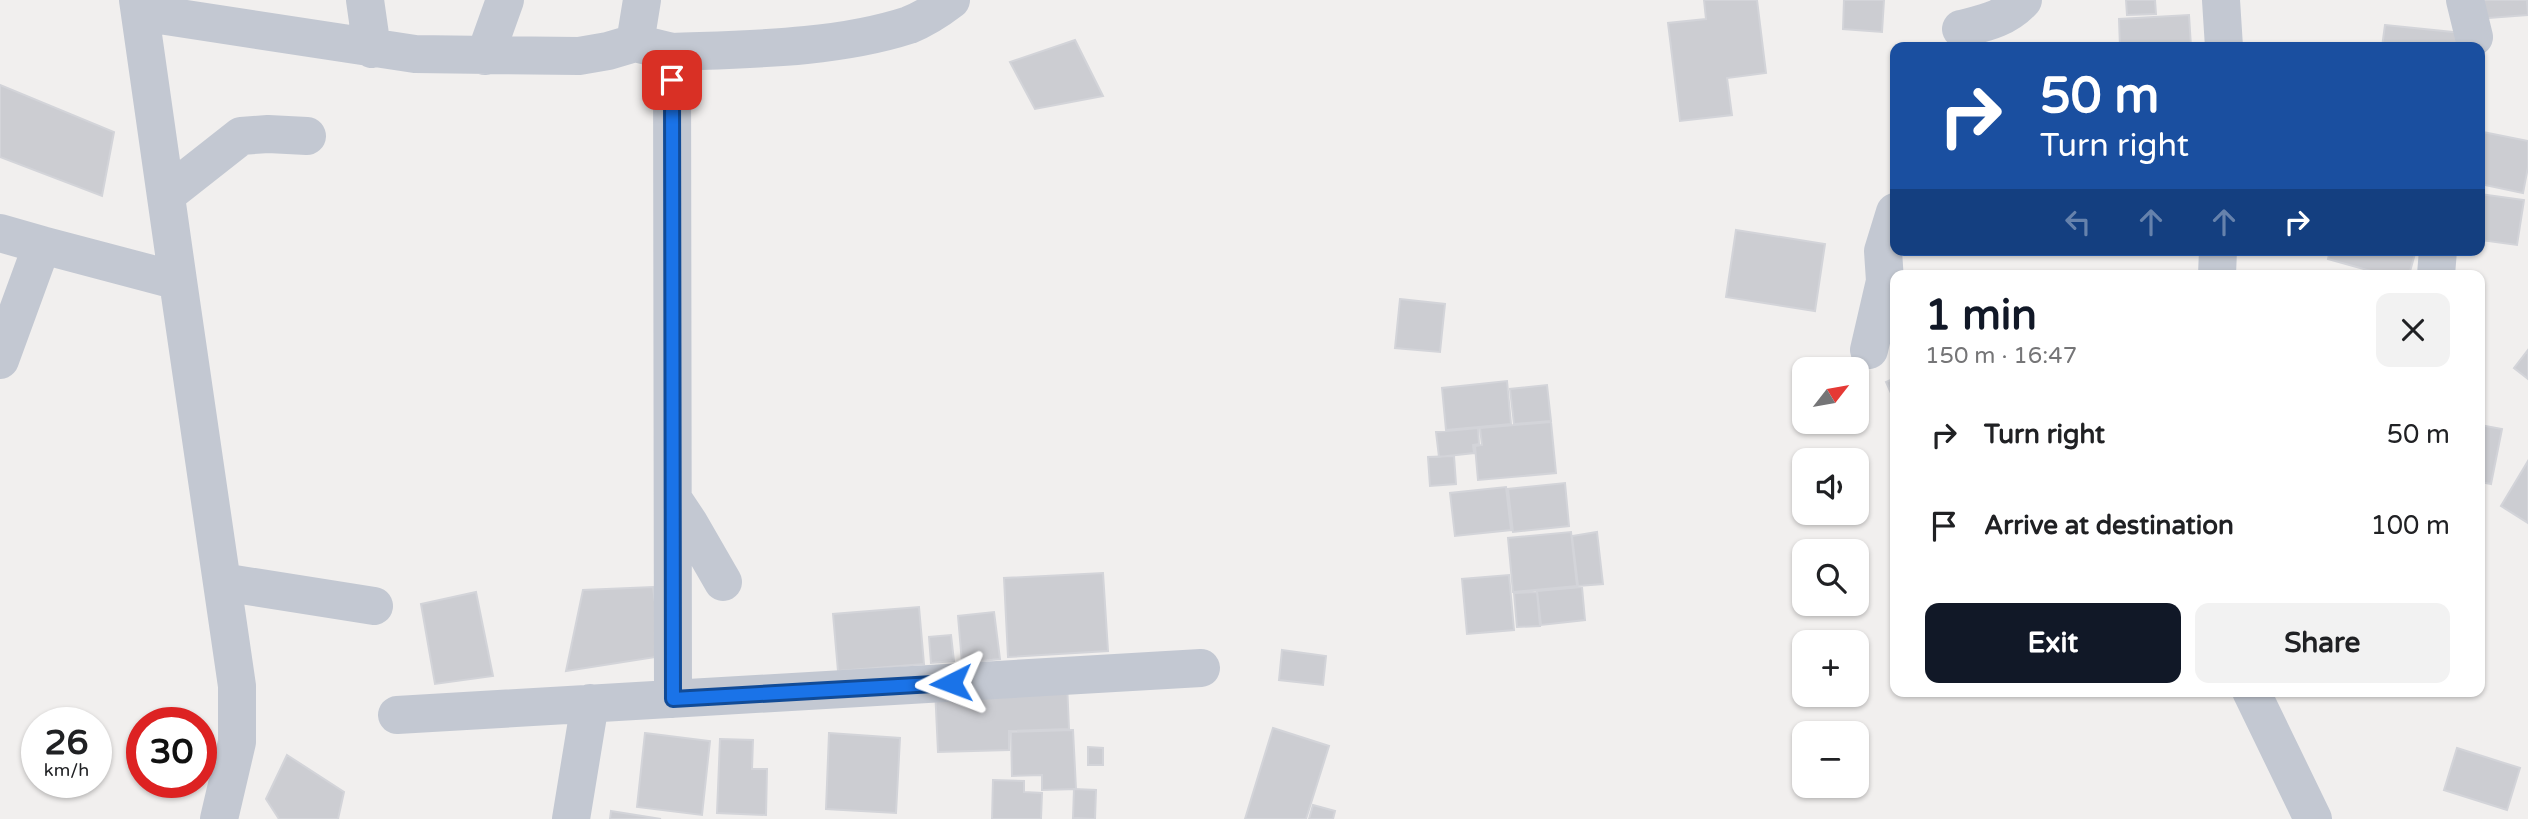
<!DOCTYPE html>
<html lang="en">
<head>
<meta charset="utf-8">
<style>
  :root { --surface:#fff; --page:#f2f2f2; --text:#202124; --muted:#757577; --accent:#111827 }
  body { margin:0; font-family:"Varela Round",sans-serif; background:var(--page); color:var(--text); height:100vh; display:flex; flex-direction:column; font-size:26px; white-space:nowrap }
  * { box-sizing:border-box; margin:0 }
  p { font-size:23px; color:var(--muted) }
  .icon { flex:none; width:38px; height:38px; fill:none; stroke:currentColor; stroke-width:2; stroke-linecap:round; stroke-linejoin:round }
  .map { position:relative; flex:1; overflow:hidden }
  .side { position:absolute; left:1890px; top:270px; width:595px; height:427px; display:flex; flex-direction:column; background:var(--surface); border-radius:14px; box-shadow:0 2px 5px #0004 }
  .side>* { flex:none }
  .banner { position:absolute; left:1890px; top:42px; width:595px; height:214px; border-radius:14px; box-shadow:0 2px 5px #0004; background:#1a4fa0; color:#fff; overflow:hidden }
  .needle { width:46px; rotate:59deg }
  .controls { position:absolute; left:1792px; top:357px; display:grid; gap:14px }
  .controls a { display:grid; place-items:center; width:77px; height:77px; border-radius:14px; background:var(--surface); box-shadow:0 2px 5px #0004; font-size:35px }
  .speed { position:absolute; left:21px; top:707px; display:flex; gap:14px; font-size:35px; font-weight:700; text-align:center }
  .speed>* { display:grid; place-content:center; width:91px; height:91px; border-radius:50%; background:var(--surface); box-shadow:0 2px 5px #0004; line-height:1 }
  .speed small { font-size:18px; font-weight:400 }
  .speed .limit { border:10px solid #d22; background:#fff; color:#111 }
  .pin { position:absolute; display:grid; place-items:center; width:60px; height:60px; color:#fff; margin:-30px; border-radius:14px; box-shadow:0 4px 10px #0006 }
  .me { position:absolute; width:77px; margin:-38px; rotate:267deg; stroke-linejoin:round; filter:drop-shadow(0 0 5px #0008) }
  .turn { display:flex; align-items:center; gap:24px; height:147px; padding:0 35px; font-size:32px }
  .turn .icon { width:91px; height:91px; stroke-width:2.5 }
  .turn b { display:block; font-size:49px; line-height:60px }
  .lanes { display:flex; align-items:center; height:66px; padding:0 35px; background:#0003; justify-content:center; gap:35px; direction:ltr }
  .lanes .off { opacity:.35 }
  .round { display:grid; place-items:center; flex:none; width:74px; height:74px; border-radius:14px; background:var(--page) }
  .overview { display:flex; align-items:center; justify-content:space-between; height:119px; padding:0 35px }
  h1 { font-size:42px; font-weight:800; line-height:52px; color:var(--accent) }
  .action { display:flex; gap:14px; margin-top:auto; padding:14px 35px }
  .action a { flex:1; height:80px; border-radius:14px; background:var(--accent); color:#fff; font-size:28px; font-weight:800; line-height:80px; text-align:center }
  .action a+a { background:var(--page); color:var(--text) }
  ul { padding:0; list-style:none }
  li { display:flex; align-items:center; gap:21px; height:91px; padding:0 35px }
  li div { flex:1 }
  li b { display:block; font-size:26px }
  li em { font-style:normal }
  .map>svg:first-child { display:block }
  .building { fill:#cccdd2; stroke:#d3d4d9; stroke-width:2 }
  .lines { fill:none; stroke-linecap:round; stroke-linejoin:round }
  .minor { stroke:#c3c8d2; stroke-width:38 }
  .route-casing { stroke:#114b97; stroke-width:18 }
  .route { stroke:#1a73e8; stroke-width:12 }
</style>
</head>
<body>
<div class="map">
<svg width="2528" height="819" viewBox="0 0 2528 819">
  <rect width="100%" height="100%" fill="#f1efee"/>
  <path class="building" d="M1704 0H1757L1766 73 1727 78 1732 115 1680 121 1668 23 1706 19Z
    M1844 0H1884L1882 32 1843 29Z
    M2126 0H2155L2156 14 2127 15Z
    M2475 0H2527L2528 15 2476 19Z
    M2189 15 2191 47H2120L2119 19Z
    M2385 25 2462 33 2461 47H2382Z
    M1075 40 1103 96 1035 109 1010 62Z
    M0 85 114 132 102 196 0 157Z
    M2483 132 2528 141V167L2523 193 2480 184V149Z
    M2480 194 2524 200 2517 245 2480 240Z
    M1736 230 1825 244 1815 311 1726 297Z
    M2330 250H2416L2409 275H2385L2328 259Z
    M1400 299 1445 304 1440 352 1395 348Z
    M2528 350V379L2514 368Z
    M1895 378V402L1886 382Z
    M1507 381 1511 424 1446 430 1442 388Z
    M1547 385 1551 421 1514 424 1510 389Z
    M1551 422 1556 473 1478 480 1475 446 1482 445 1480 428Z
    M2480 425 2502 429 2491 484 2480 482Z
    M1478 428 1479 444 1473 445 1474 453 1439 457 1436 432Z
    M1454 456 1456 484 1430 486 1428 457Z
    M2528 461V523L2501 506Z
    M1565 483 1569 526 1513 532 1508 489Z
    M1506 487 1511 530 1455 536 1450 493Z
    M1571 532 1577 586 1513 592 1508 538Z
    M1597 532 1603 584 1578 586 1572 536Z
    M1103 573 1108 651 1008 657 1004 578Z
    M1509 575 1514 630 1467 634 1462 579Z
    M653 587 662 656 566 671 583 590Z
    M1582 587 1585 620 1541 625 1537 591Z
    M476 592 493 676 435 684 421 604Z
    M1537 592 1540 626 1517 627 1514 593Z
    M919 607 924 664 838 671 833 614Z
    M994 612 1000 659 962 663 958 616Z
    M951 635 954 661 931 663 929 637Z
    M1282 650 1326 656 1323 685 1279 680Z
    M1067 683 1069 729 1009 731V750L938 752 935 688Z
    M1273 728 1329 746 1306 819H1245Z
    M1073 730 1076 789 1042 790V775L1012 776 1011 732Z
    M645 733 710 741 702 815 637 807Z
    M829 733 900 738 896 813 826 809Z
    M720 739 753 740 752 769H767L766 815 717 813Z
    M1088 747 1103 748V765H1088Z
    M2457 748 2520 768 2507 810 2444 790Z
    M287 755 344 792 338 819H279L266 799Z
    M993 780 1024 781V792L1042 793 1041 819H992Z
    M1074 789 1096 790 1095 819 1073 818Z
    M1313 805 1335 811 1333 819H1309Z
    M611 811 661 819H610Z"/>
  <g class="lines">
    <path class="minor" d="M365 0 372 49
      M2221 0 2224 47
      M2465 0 2474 37
      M140 12 415 54 579 56 608 51 635 43 642 0
      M1961 29C1984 23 2006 19 2023 0
      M635 43 672 52 673 699
      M672 52C748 49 835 49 909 25 924 19 938 10 951 0
      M485 56 505 0
      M166 195 241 136 268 134 307 136
      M0 233 42 245 0 360
      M42 245 178 281 138 0
      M2217 275 2218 250
      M2436 275 2438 250
      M178 281 237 686V742L219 819
      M1869 350 1885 281 1883 251 1895 212
      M673 499 689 523 723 582
      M222 582 374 606
      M2251 691 2313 819
      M397 715 1201 668
      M571 819 590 703"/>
  </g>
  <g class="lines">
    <g class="route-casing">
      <path id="route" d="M672 80 673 699 951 683"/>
    </g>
    <use href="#route" class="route"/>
  </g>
</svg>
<div class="controls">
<a><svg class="needle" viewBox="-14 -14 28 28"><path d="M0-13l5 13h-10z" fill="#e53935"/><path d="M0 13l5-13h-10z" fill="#757577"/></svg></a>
<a><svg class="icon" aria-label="sound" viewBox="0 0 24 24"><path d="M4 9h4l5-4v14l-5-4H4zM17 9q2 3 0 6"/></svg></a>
<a><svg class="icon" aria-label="search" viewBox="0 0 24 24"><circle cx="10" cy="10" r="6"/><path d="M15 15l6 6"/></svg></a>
<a>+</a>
<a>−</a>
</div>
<div class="speed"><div>26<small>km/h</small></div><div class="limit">30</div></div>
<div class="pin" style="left:672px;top:80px;background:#d93025"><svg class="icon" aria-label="arrive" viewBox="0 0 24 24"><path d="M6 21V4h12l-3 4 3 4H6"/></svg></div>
<svg class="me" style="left:951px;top:683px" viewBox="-20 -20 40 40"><path d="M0-17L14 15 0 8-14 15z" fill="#1a73e8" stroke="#fff" stroke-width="4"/></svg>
<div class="banner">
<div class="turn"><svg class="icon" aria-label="right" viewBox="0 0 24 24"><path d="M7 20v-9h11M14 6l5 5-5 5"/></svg><div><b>50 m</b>Turn right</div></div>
<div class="lanes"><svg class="icon off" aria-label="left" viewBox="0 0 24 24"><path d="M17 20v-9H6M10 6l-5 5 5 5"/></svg><svg class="icon off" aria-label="ahead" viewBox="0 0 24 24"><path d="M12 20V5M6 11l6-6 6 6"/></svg><svg class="icon off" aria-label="ahead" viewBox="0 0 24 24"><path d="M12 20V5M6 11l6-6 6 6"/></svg><svg class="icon" aria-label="right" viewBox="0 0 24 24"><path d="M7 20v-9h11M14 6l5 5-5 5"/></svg></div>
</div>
<section class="side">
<div class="overview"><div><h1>1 min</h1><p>150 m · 16:47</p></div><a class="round"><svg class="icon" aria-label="close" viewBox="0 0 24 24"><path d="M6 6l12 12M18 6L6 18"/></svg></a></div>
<ul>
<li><svg class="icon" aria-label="right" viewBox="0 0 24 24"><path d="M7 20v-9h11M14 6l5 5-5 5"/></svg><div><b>Turn right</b></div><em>50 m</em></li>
<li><svg class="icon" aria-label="arrive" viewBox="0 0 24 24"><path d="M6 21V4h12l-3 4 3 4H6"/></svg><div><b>Arrive at destination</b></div><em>100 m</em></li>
</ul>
<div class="action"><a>Exit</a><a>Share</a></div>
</section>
</div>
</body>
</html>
